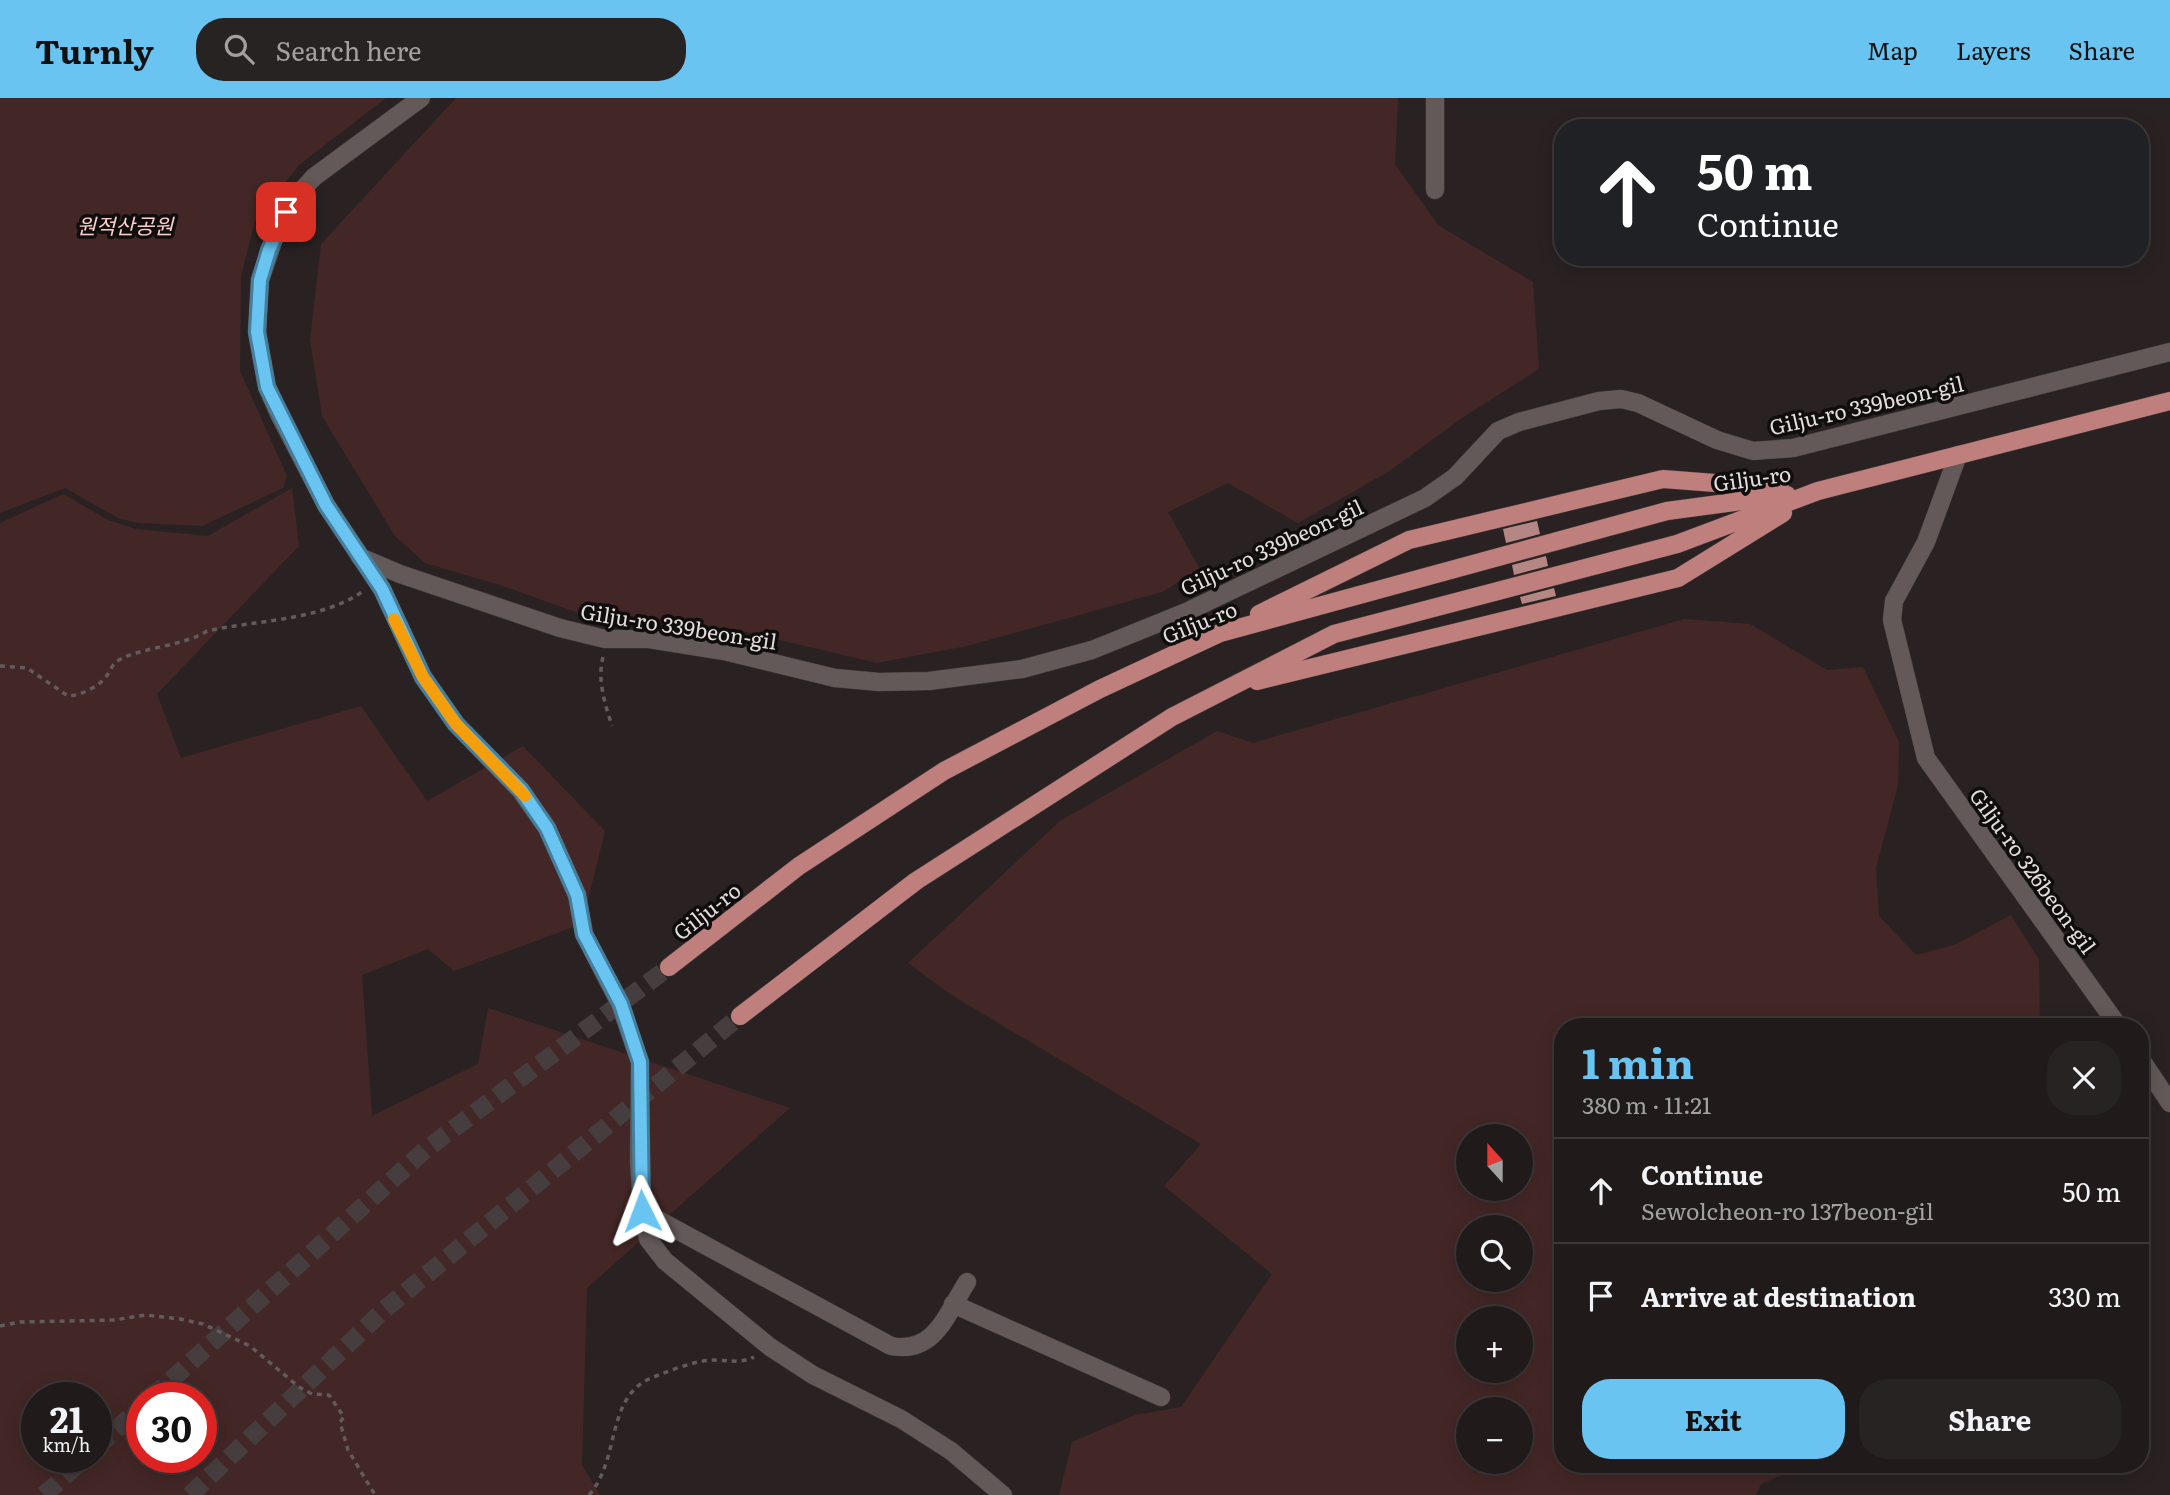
<!DOCTYPE html>
<html lang="en">
<head>
<meta charset="utf-8">
<style>
  :root { --surface:#201a1a; --page:#282323; --text:#f1f3f6; --muted:#a2a1a2; --line:#3d3839; --accent:#69c4f1 }
  body { margin:0; font-family:Literata,"Noto Sans KR",serif; background:var(--page); color:var(--text); height:100vh; display:flex; flex-direction:column; font-size:26px; white-space:nowrap }
  * { box-sizing:border-box; margin:0 }
  p { font-size:23px; color:var(--muted) }
  .icon { flex:none; width:38px; height:38px; fill:none; stroke:currentColor; stroke-width:2; stroke-linecap:round; stroke-linejoin:round }
  .map { position:relative; flex:1; overflow:hidden }
  .panel { position:absolute; left:1554px; top:920px; width:595px; height:455px; display:flex; flex-direction:column; background:var(--surface); border-radius:28px; box-shadow:0 4px 18px #0003,0 0 0 2px var(--line) }
  .panel>* { flex:none }
  .top-card { position:absolute; left:1554px; top:21px; width:595px; height:147px; border-radius:28px; box-shadow:0 4px 18px #0003,0 0 0 2px var(--line); background:#202124; color:#fff; overflow:hidden }
  .needle { width:46px; rotate:339deg }
  .controls { position:absolute; left:1456px; top:1026px; display:grid; gap:14px }
  .controls a { display:grid; place-items:center; width:77px; height:77px; border-radius:50%; background:var(--surface); box-shadow:0 4px 18px #0003,0 0 0 2px var(--line); font-size:35px }
  .speed { position:absolute; left:21px; top:1284px; display:flex; gap:14px; font-size:35px; font-weight:700; text-align:center }
  .speed>* { display:grid; place-content:center; width:91px; height:91px; border-radius:50%; background:var(--surface); box-shadow:0 4px 18px #0003,0 0 0 2px var(--line); line-height:1 }
  .speed small { font-size:18px; font-weight:400 }
  .speed .limit { border:10px solid #d22; background:#fff; color:#111 }
  .pin { position:absolute; display:grid; place-items:center; width:60px; height:60px; color:#fff; margin:-30px; border-radius:14px; box-shadow:0 4px 10px #0006 }
  .me { position:absolute; width:77px; margin:-38px; rotate:357deg; stroke-linejoin:round; filter:drop-shadow(0 0 5px #0008) }
  .turn { display:flex; align-items:center; gap:24px; height:147px; padding:0 28px; font-size:32px }
  .turn .icon { width:91px; height:91px; stroke-width:2.5 }
  .turn b { display:block; font-size:49px; line-height:60px }
  .round { display:grid; place-items:center; flex:none; width:74px; height:74px; border-radius:28px; background:var(--page) }
  .head { display:flex; align-items:center; justify-content:space-between; height:119px; padding:0 28px }
  h1 { font-size:42px; font-weight:700; line-height:52px; color:var(--accent) }
  .cta { display:flex; gap:14px; margin-top:auto; padding:14px 28px }
  .cta a { flex:1; height:80px; border-radius:28px; background:var(--accent); color:#111; font-size:28px; font-weight:700; line-height:80px; text-align:center }
  .cta a+a { background:var(--page); color:var(--text) }
  ul { padding:0; list-style:none }
  li { display:flex; align-items:center; gap:21px; height:105px; padding:0 28px; border-top:2px solid var(--line) }
  li div { flex:1 }
  li b { display:block; font-size:26px }
  li em { font-style:normal }
  header { display:flex; align-items:center; gap:42px; box-sizing:border-box; height:98px; padding:0 35px; background:var(--accent); color:#111 }
  header strong { font-size:33px }
  nav { display:flex; gap:38px; margin-inline-start:auto; font-size:24px }
  .search { width:490px; height:63px; background:var(--page); display:flex; align-items:center; gap:18px; box-sizing:border-box; padding:0 24px; border-radius:28px; color:var(--muted); font-size:26px }
  .map>svg:first-child { display:block }
  .green { fill:#432726; fill-rule:evenodd }
  .building { fill:#b48785 }
  .lines { fill:none; stroke-linecap:round; stroke-linejoin:round }
  .major-tunnel { stroke:#463e3e; stroke-width:18; stroke-dasharray:18 9; stroke-linecap:butt }
  .minor-casing { stroke:#453e3d; stroke-width:19 }
  .major-casing { stroke:#453e3d; stroke-width:19 }
  .path { stroke:#635b5b; stroke-width:3.5; stroke-dasharray:5 5; stroke-linecap:butt }
  .minor { stroke:#625958; stroke-width:18 }
  .major { stroke:#bf7f7d; stroke-width:18 }
  .route-casing { stroke:#447f9d; stroke-width:18 }
  .route { stroke:#69c4f1; stroke-width:12 }
  .slow { stroke:#f59e0b; stroke-width:12 }
  .labels { text-anchor:middle; dominant-baseline:central; stroke-width:7; stroke-linejoin:round; paint-order:stroke }
  .park-label { font-size:21px; font-style:italic; fill:#fbcdcb; stroke:#100d0d }
  .street-label { font-size:21px; fill:#e3dddd; stroke:#100d0d }
</style>
</head>
<body>
<header>
<strong>Turnly</strong>
<div class="search"><svg class="icon" aria-label="search" viewBox="0 0 24 24"><circle cx="10" cy="10" r="6"/><path d="M15 15l6 6"/></svg>Search here</div>
<nav><a>Map</a><a>Layers</a><a>Share</a></nav>
</header>
<div class="map">
<svg width="2170" height="1397" viewBox="0 0 2170 1397">
  <rect width="100%" height="100%" fill="#2a2222"/>
  <path class="green" d="M0 0H386L299 67 255 124 241 178 240 273 287 378 283 390 202 428 138 425 118 420 65 390 0 415Z
    M456 0H1398L1395 66 1438 127 1533 184 1539 271 1465 318 1388 374 1298 425 1228 385 1168 414 1200 471 1162 494 967 548 877 565 734 531 598 522 500 487 425 465 395 438 322 318 310 242 321 146Z
    M292 390 299 448 157 596 181 660 361 608 427 703 523 648 605 733 582 826 454 873 428 851 362 877 372 1018 478 966 488 910 790 1010 587 1190 582 1367 600 1397H0V425L63 396 108 422 136 431 208 438ZM37 1300H96V1360H37ZM142 1300H201V1360H142Z
    M1684 521 1750 526 1827 572 1863 569 1899 644 1898 687 1876 770 1879 818 1916 857 1954 847 2011 817 2039 862 2040 929H1563V1367H1806L1761 1386 1756 1397H1059L1072 1344 1135 1317 1181 1309 1272 1176 1164 1088 1201 1046 953 898 908 865 1060 723 1217 633 1253 645ZM1468 1038H1521V1090H1468ZM1468 1129H1521V1181H1468ZM1468 1220H1521V1272H1468ZM1468 1311H1521V1363H1468Z"/>
  <path class="building" d="M1537 423 1540 436 1506 445 1503 431Z
    M1546 458 1548 468 1514 477 1512 467Z
    M1554 490 1556 498 1522 506 1520 499Z"/>
  <g class="lines">
    <path class="major-tunnel" d="M151 1300 425 1052 669 869
      M96 1350 142 1308
      M44 1397 85 1360
      M190 1397 385 1211 740 918"/>
    <g class="minor-casing">
      <path id="minor" d="M421 0 314 79 294 101 279 126 260 182 257 234 267 289 279 316 326 407 382 491 423 579 456 626 521 693 547 730 577 797 584 836 620 906 640 964 639 1064 642 1113 648 1141 665 1163 770 1249 813 1277 901 1321 951 1353 1003 1397
        M1435 92V0
        M1958 357 1926 444 1894 503 1892 522 1926 660 2119 929
        M360 459 400 476 560 530 605 541H649L724 553 835 580 879 584 929 583 1022 571 1092 552 1186 514 1425 400 1455 379 1498 333 1519 324 1599 303 1621 301 1638 305 1717 342 1753 353 1793 350 2170 254
        M2140 960 2170 1005
        M642 1113 891 1248C935 1256 946 1217 967 1184
        M953 1206 1161 1299"/>
    </g>
    <g class="major-casing">
      <path id="major" d="M1259 516 1409 442 1663 381 1780 390
        M1257 583 1678 480 1783 415
        M669 869 799 768 944 673 1100 591 1220 535 1667 413 1787 397
        M740 918 916 783 1172 619 1334 536 1677 446 1818 393 2170 303"/>
    </g>
    <path class="path" d="M603 559C597 582 605 606 612 628
      M0 568 27 570 68 598C80 598 99 588 106 579 109 575 111 569 115 565 132 550 183 549 207 533 256 522 319 523 362 494
      M0 1228 20 1224 114 1222 146 1217 180 1221 203 1226 250 1248 299 1289 312 1296 329 1297 344 1319 340 1324 348 1352 375 1397
      M589 1397C620 1362 606 1301 649 1281 665 1274 694 1263 711 1262 726 1262 739 1266 754 1259"/>
    <use href="#minor" class="minor"/>
    <use href="#major" class="major"/>
  </g>
  <g class="lines">
    <g class="route-casing">
      <path id="route" d="M286 114 269 152 260 182 257 234 267 289 326 407 382 491 423 579 456 626 521 692 547 730 577 797 584 836 621 906 640 964 642 1113"/>
    </g>
    <use href="#route" class="route"/>
    <path class="slow" d="M394 521 423 579 456 626 525 698"/>
  </g>
  <g class="labels">
    <g class="park-label">
      <text x="125" y="126">원적산공원</text>
    </g>
    <g class="street-label">
      <text transform="translate(1866 306) rotate(-13)">Gilju-ro 339beon-gil</text>
      <text transform="translate(1752 379) rotate(-8)">Gilju-ro</text>
      <text transform="translate(1271 448) rotate(-25)">Gilju-ro 339beon-gil</text>
      <text transform="translate(1199 523) rotate(-22)">Gilju-ro</text>
      <text transform="translate(679 527) rotate(9)">Gilju-ro 339beon-gil</text>
      <text transform="translate(2034 772) rotate(54)">Gilju-ro 326beon-gil</text>
      <text transform="translate(706 812) rotate(-38)">Gilju-ro</text>
    </g>
  </g>
</svg>
<div class="controls">
<a><svg class="needle" viewBox="-14 -14 28 28"><path d="M0-13l5 13h-10z" fill="#e53935"/><path d="M0 13l5-13h-10z" fill="#a2a1a2"/></svg></a>
<a><svg class="icon" aria-label="search" viewBox="0 0 24 24"><circle cx="10" cy="10" r="6"/><path d="M15 15l6 6"/></svg></a>
<a>+</a>
<a>−</a>
</div>
<div class="speed"><div>21<small>km/h</small></div><div class="limit">30</div></div>
<div class="pin" style="left:286px;top:114px;background:#d93025"><svg class="icon" aria-label="arrive" viewBox="0 0 24 24"><path d="M6 21V4h12l-3 4 3 4H6"/></svg></div>
<svg class="me" style="left:642px;top:1113px" viewBox="-20 -20 40 40"><path d="M0-17L14 15 0 8-14 15z" fill="#69c4f1" stroke="#fff" stroke-width="4"/></svg>
<div class="top-card">
<div class="turn"><svg class="icon" aria-label="ahead" viewBox="0 0 24 24"><path d="M12 20V5M6 11l6-6 6 6"/></svg><div><b>50 m</b>Continue</div></div>
</div>
<section class="panel">
<div class="head"><div><h1>1 min</h1><p>380 m · 11:21</p></div><a class="round"><svg class="icon" aria-label="close" viewBox="0 0 24 24"><path d="M6 6l12 12M18 6L6 18"/></svg></a></div>
<ul>
<li><svg class="icon" aria-label="ahead" viewBox="0 0 24 24"><path d="M12 20V5M6 11l6-6 6 6"/></svg><div><b>Continue</b><p>Sewolcheon-ro 137beon-gil</p></div><em>50 m</em></li>
<li><svg class="icon" aria-label="arrive" viewBox="0 0 24 24"><path d="M6 21V4h12l-3 4 3 4H6"/></svg><div><b>Arrive at destination</b></div><em>330 m</em></li>
</ul>
<div class="cta"><a>Exit</a><a>Share</a></div>
</section>
</div>
</body>
</html>
